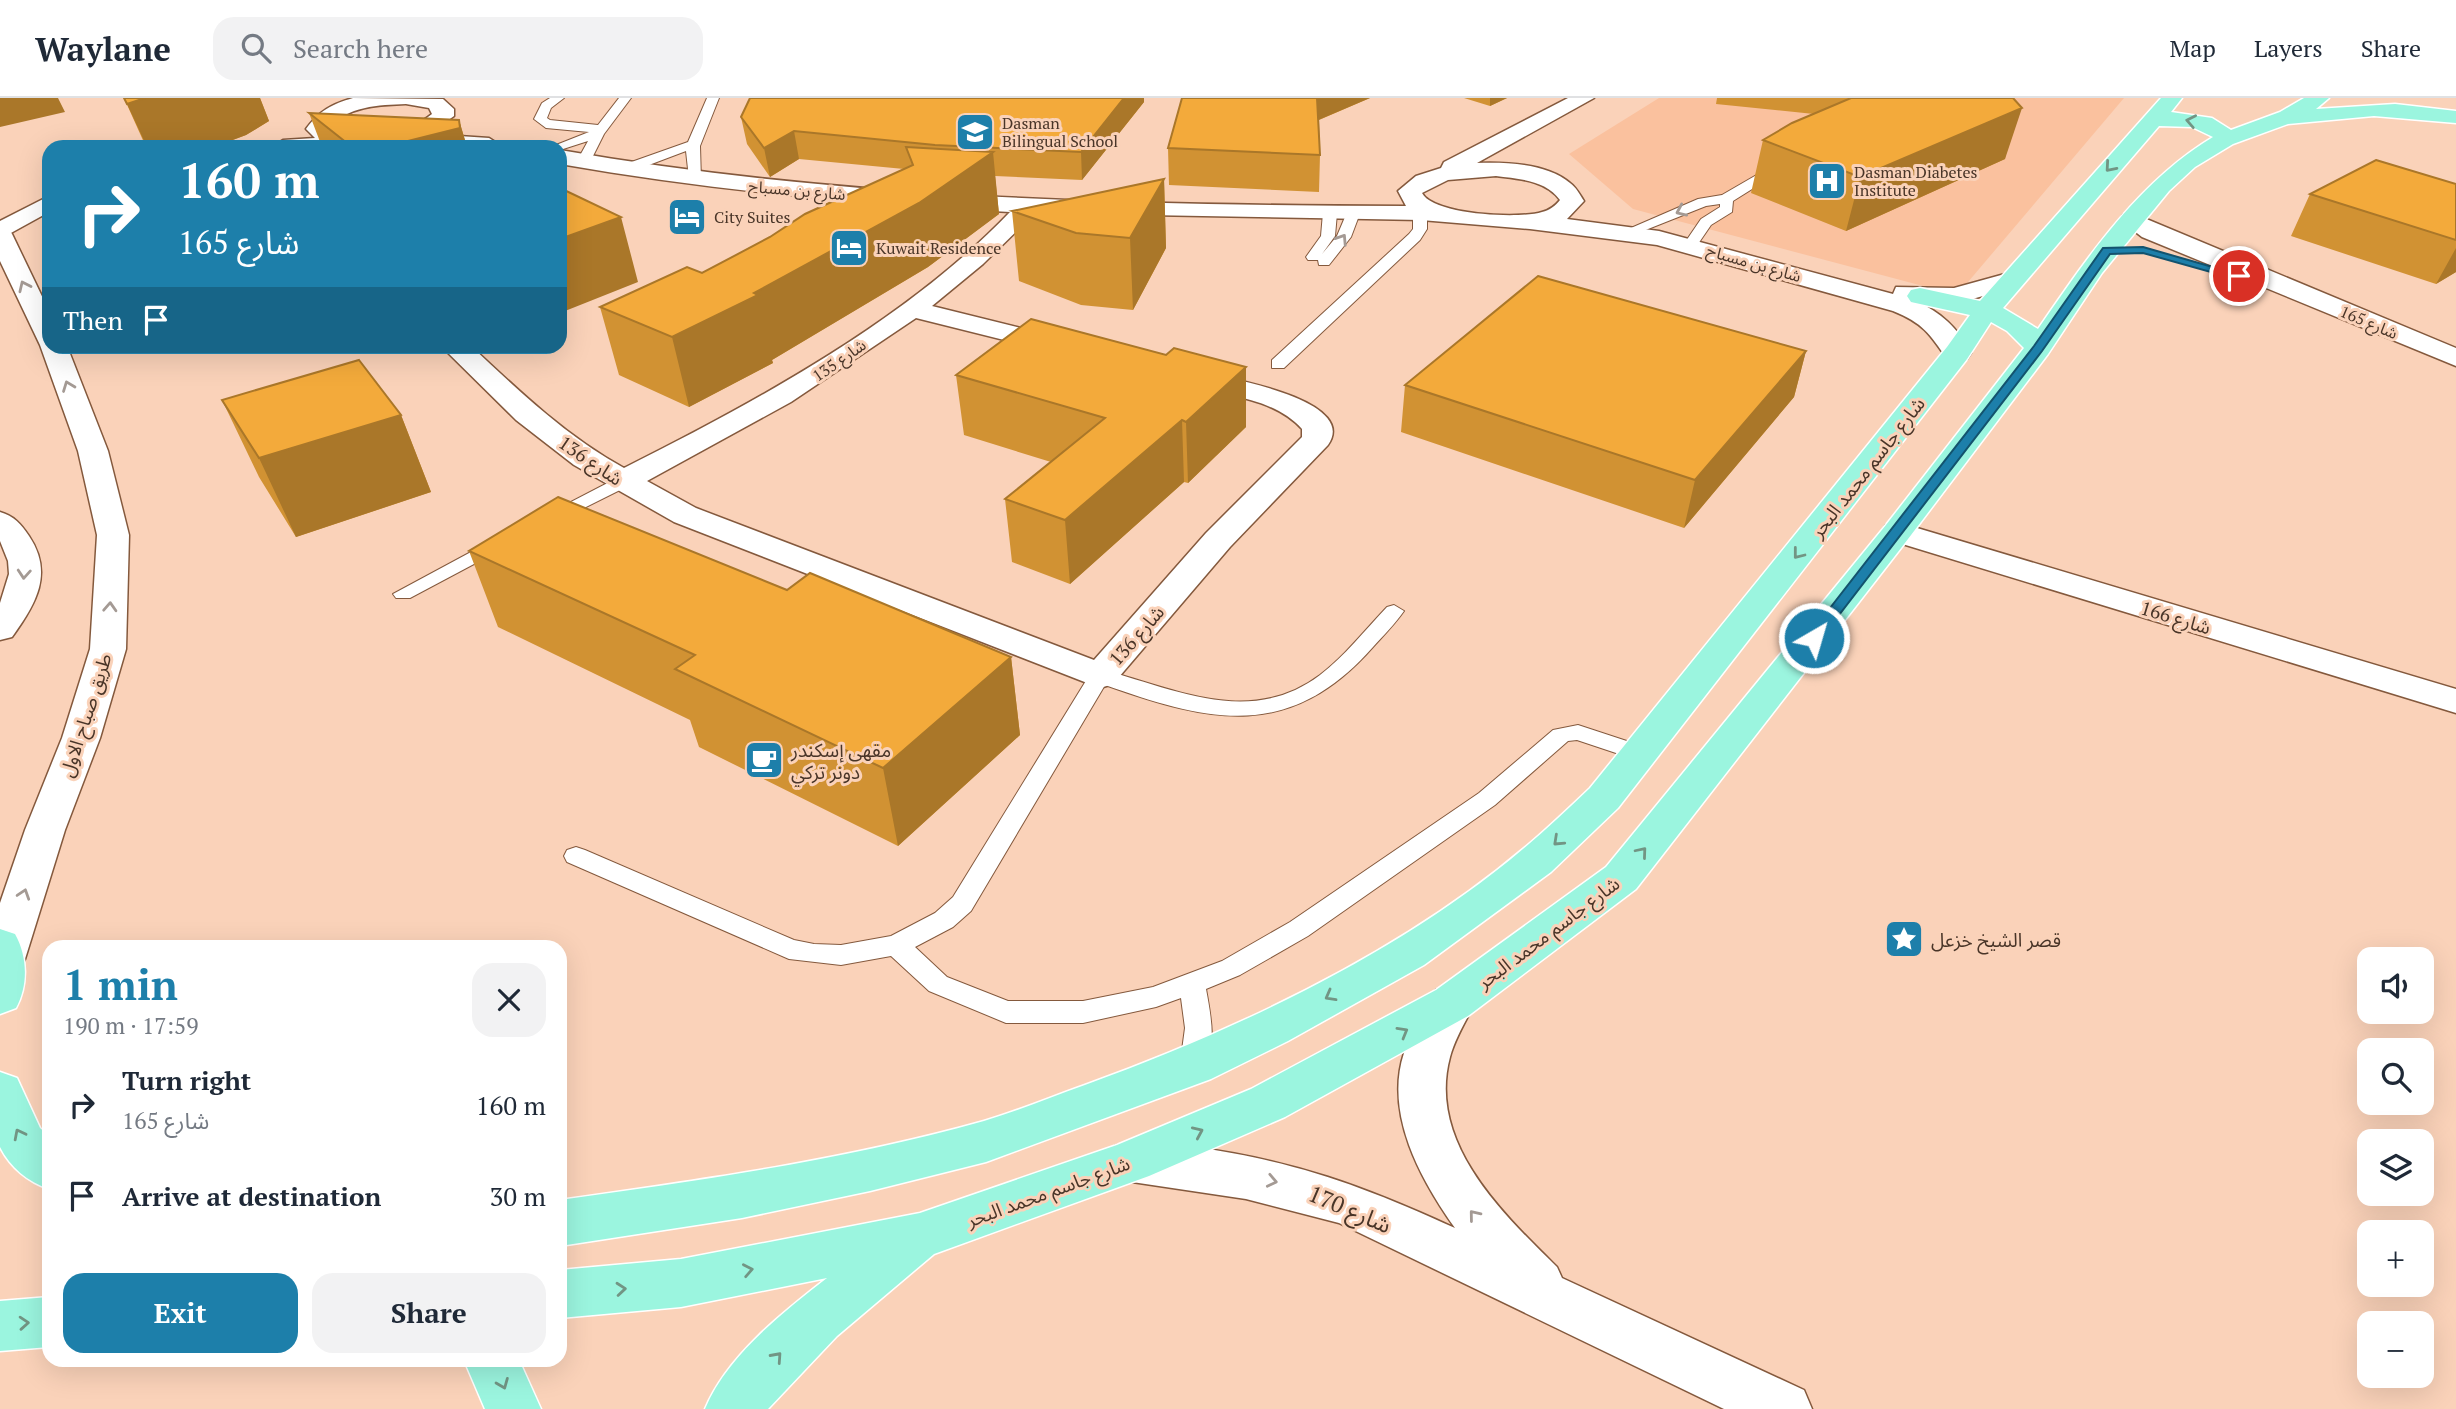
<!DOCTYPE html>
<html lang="en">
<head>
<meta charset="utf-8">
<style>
  :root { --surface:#fff; --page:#f2f2f3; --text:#1f2937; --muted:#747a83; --line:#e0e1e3; --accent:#1d7faa }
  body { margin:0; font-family:"PT Serif","Noto Sans Arabic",serif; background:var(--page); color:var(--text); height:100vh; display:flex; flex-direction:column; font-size:26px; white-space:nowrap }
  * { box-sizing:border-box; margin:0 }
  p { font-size:23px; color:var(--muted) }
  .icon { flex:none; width:38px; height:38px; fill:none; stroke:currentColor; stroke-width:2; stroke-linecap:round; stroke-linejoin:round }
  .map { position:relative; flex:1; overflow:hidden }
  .details { position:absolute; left:42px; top:842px; width:525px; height:427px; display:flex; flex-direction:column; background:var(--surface); border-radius:21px; box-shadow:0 7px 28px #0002 }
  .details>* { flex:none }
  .guide { position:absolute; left:42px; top:42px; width:525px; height:214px; border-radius:21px; box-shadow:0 7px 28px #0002; background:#1d7faa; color:#fff; overflow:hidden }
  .fabs { position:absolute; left:2357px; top:849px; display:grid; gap:14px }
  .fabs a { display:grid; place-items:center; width:77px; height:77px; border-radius:14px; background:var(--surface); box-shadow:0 7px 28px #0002; font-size:35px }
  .pin { position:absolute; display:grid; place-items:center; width:60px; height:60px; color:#fff; margin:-30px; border:4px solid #fff; border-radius:50%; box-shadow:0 2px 7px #0007 }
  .me { position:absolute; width:77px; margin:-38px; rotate:38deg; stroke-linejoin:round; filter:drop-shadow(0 0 5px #0008) }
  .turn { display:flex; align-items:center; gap:24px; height:147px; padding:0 21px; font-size:32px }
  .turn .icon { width:91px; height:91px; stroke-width:2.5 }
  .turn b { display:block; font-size:49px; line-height:60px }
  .then { display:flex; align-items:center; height:66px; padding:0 21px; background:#0003; gap:14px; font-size:26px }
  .round { display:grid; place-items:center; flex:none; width:74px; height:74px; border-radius:21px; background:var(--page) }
  .head { display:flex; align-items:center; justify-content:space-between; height:119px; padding:0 21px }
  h1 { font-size:42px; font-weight:600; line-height:52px; color:var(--accent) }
  .button { display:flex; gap:14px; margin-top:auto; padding:14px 21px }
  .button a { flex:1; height:80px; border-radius:21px; background:var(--accent); color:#fff; font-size:28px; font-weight:600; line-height:80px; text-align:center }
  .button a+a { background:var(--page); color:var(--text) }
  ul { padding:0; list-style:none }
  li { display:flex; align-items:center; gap:21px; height:91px; padding:0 21px }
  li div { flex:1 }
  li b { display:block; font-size:26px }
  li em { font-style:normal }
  header { display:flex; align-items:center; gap:42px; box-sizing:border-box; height:98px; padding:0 35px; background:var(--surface); border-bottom:2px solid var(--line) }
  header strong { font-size:33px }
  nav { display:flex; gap:38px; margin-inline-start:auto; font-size:24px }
  .search { width:490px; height:63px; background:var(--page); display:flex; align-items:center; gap:18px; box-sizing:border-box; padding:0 24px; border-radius:21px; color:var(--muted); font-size:26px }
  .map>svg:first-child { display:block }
  .built { fill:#fac19e }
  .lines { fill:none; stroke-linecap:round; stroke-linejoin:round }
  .service-casing { stroke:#84593d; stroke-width:2 }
  .minor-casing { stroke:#84593d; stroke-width:3 }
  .secondary-casing { stroke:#84593d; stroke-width:3 }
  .primary-casing { stroke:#fff; stroke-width:3 }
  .service { fill:#fff; fill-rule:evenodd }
  .minor { fill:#fff; fill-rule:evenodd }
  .secondary { fill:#fff; fill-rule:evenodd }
  .primary { fill:#9bf5df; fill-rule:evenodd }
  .wall { fill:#d19233 }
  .shaded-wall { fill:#aa7729 }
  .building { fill:#f3aa3b; stroke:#aa7729; stroke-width:2 }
  .oneway { stroke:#729584 }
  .oneway2 { stroke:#a49a94 }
  .route { fill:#1d7faa; stroke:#13536e; stroke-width:2 }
  .labels { text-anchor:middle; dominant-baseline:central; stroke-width:6; stroke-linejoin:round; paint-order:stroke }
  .far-poi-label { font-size:16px; fill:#493528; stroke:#fad2b9; text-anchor:start }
  .far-street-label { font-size:16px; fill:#493528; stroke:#fad2b9 }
  .street-label { font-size:19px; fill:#493528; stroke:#fad2b9 }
  .poi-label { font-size:19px; fill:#493528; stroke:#fad2b9; text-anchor:start }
  .near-street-label { font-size:23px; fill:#493528; stroke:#fad2b9 }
</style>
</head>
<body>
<header>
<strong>Waylane</strong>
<div class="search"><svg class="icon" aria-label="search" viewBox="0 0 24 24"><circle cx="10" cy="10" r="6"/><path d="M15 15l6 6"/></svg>Search here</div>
<nav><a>Map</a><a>Layers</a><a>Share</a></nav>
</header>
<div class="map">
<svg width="2456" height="1311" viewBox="0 0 2456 1311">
  <rect width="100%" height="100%" fill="#fad2b9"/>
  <path class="built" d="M1659 0H2124L1957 197 1633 111 1569 56Z"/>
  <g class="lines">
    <g class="service-casing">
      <path id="service" d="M550 0H564L551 10 547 20 550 22 598 27 619 0H631L604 36 589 66 584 67 577 63 588 43 560 52V49H551L589 34 546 30 534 21 542 5Z
        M707 0H719L700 48 701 83 689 80 686 53 633 73H623V67L688 44Z
        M1779 64 1784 65V71L1733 103 1732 114 1711 127 1698 146 1693 147 1686 143 1701 121 1720 109V106L1706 108 1643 133H1633L1631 130 1698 101 1722 97Z
        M1330 111 1337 115 1335 138 1322 156 1337 138 1348 112 1360 115 1351 139 1329 167H1319L1318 162H1308L1306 159 1321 138 1323 115Z
        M1420 111 1427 115V131L1420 142 1284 270H1272V262L1409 136 1413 131V115Z
        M623 377 632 383 630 387 556 424H542L540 420Z
        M497 440 507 446 504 450 410 500H396L393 496Z
        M1394 507 1404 513C1395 526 1383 538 1373 549 1290 643 1212 625 1105 587L971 813 953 829 915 849 947 879 1008 903H1083L1153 889 1222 863 1290 824 1479 695 1553 632 1578 627 1648 650 1651 655 1648 660 1640 663 1577 642 1568 643 1495 707 1308 838 1240 877 1206 891C1211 918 1217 949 1204 975L1194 978 1184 975 1180 967 1185 930 1181 900 1156 909 1083 925H1006L929 893 891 858 841 867 789 861 567 764 564 758 567 752 576 749 585 752 794 842 814 846 841 847 891 838 935 815 953 799 1092 573 1100 571C1173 590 1250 630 1320 577 1345 558 1365 532 1387 509Z"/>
    </g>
    <g class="minor-casing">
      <path id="minor" d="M353 0 443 1 454 11V18L429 36 489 40 500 47 420 49 405 45 386 49H272L283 42 315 40 306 31C319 13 332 6 353 0ZM406 6 429 10 432 16C409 35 354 51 329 30 347 8 379 7 406 6Z
        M1568 0H1594L1477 65C1505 64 1547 65 1570 85 1576 89 1580 97 1584 103L1567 121 1659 133 1893 196 1896 189 1954 190 2012 174 2021 177 2025 182 2021 187 1955 206 1915 203C1941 214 1958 230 1971 255L1967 261H1947C1930 236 1923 225 1893 213L1657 147 1530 131 1421 122 1035 115 983 166 932 208 1074 243 1078 249 1074 255 1064 257 916 220 791 304 647 383 696 410 1094 562 1206 435 1302 339V331C1274 300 1225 297 1187 288L1183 282 1187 276 1197 273C1222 279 1360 301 1328 347L1230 449 1113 586 1100 590 674 424 574 367 516 322 441 248H471C519 293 566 338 624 370 756 304 908 221 1010 114 858 106 709 92 560 66V52C839 101 1123 107 1406 108L1398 93 1416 78 1441 70 1444 64ZM1496 78C1519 81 1546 82 1560 102 1555 108 1550 112 1542 114 1520 121 1433 117 1422 95L1448 82Z
        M49 98V114L0 141V123Z
        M2132 115 2456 250V268L2142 139 2120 122 2123 117Z
        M1897 424 2456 591V615L1886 441 1881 434 1886 427Z
        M1452 887 1468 892 1475 905C1466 923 1455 940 1450 959 1427 1044 1502 1115 1557 1169L1562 1180 1804 1292 1812 1311H1724L1339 1125 1246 1101 1132 1084 1115 1078 1107 1063 1115 1048C1140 1039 1167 1045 1194 1049 1295 1063 1363 1088 1455 1130 1421 1082 1384 1016 1404 955 1411 933 1425 913 1436 892Z"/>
    </g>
    <g class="secondary-casing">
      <path id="secondary" d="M0 129 9 131 12 136 49 213V248H67L108 353 129 437 126 551 100 640 65 732 25 861 19 873 0 877V805L25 732 62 640 90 551 97 437 78 353 40 247 0 163Z
        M0 414C14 418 21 426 29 438 54 475 36 506 12 539L0 542V505L9 476 8 463 0 443Z"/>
    </g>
    <g class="primary-casing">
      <path id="primary" d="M2161 0H2182L2171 14 2212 20 2231 32 2280 14 2304 0H2329L2316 11 2395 6 2456 13V25L2374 18 2288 26 2233 46 2195 69 2169 93 2102 175 2048 256 1908 441 1636 791 1468 918 1285 1019 1149 1078 934 1156 837 1238 768 1311H705C727 1258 782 1215 827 1180L681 1209 560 1220V1172L681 1161 920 1115 1117 1047 1251 991 1436 892 1606 769 1886 427 2024 250 2007 233 1991 224 1967 261 1618 710 1551 774 1424 867 1288 943 1211 981 986 1064 870 1093 742 1120 560 1148V1102C702 1082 845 1062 984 1023 1018 1013 1051 999 1085 987 1236 932 1399 856 1523 751 1546 732 1568 711 1590 690L1947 249 1970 217 1911 204 1907 198 1911 192 1920 190 1980 203ZM2159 28 2192 29 2213 39C2138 84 2087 160 2038 231L2003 210Z
        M0 831 15 836C28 859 28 888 16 910L0 916Z
        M0 974 17 980 40 1030 49 1038V1091C28 1084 10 1069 0 1049Z
        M49 1199V1249L0 1253V1203Z
        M464 1262H519L541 1311H485Z"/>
    </g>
    <use href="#service" class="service"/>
    <use href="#minor" class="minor"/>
    <use href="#secondary" class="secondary"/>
    <use href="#primary" class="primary"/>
  </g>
  <path class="wall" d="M124 0H260L269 23 246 37 214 49H146Z
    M1124 0H1144V4L1082 82 995 78 999 116 928 169 772 262 773 265 689 309 619 277 600 209 702 175 904 71 799 61 770 79 747 46 741 19Z
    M1182 0H1370L1319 22 1320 57 1319 94 1169 87 1168 50Z
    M1464 0H1507L1490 8Z
    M1717 0H2013L2005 61 1846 133 1751 95 1763 42 1814 16 1716 6Z
    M309 15 459 22 467 49H322Z
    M1164 81 1166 150 1133 212 1081 207 1019 183 1012 113Z
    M2456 86V174L2436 186 2291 138 2310 96Z
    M1806 253 1794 299 1684 430 1401 334 1405 287Z
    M956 277 1246 329 1188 385 1184 384 1070 486 1012 464 1005 401 1051 364 964 337Z
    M222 302 401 317 431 394 296 439 259 379Z
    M469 453 787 492 1011 559 1020 637 898 748 699 649 690 622 498 529Z"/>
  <path class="shaded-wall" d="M0 0H58L65 14 0 29Z
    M145 0H260L269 23 246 37 214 49H147L127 6Z
    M1124 0H1144V4L1082 82 1081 54Z
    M1316 0H1370L1316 23Z
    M1490 0H1507L1490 8Z
    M2022 10 2005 61 1846 133 1860 79Z
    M459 22 467 49H384Z
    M794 33 799 61 770 79 764 50Z
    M993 54 999 116 928 169 772 262 773 265 689 309 672 239 754 195Z
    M1164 81 1166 150 1133 212 1130 140Z
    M621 119 638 184 560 215V141Z
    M2456 150V174L2436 186Z
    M1806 253 1794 299 1684 430 1695 382Z
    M1246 269V329L1188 385 1186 324Z
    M401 317 431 394 296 439 259 360Z
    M1182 322 1184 384 1070 486 1065 422Z
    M1011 559 1020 637 898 748 883 670Z"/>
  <path class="building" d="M124 0H145L127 6Z
    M750 0H1124L1081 54 935 47 794 33 764 50 741 19Z
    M1182 0H1317L1320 57 1168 50Z
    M1851 0H2013L2022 10 1860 79 1763 42 1792 25Z
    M309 15 459 22 460 30 384 49H352Z
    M906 49 993 54 919 105 754 195 758 197 672 239 600 209 687 169 702 175 770 139 805 116 913 67Z
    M2376 62 2456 86V142L2310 96Z
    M1164 81 1130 140 1076 135 1012 113Z
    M560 90 621 119 560 141Z
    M1538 178 1806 253 1695 382 1405 287Z
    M1031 221 1166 257 1174 250 1246 269 1186 324 1182 322 1065 422 1005 401 1105 320 956 277Z
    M359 262 401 317 259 360 222 302Z
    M558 399 787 492 810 475 1011 559 883 670 675 571 695 557 469 453Z"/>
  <defs><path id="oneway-chevron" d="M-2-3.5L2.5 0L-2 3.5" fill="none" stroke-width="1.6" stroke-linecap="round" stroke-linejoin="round" transform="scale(1.75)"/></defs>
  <g class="oneway">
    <use href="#oneway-chevron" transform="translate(2191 23) rotate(-169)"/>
    <use href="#oneway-chevron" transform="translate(2110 69) rotate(131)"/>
    <use href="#oneway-chevron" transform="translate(1798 456) rotate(128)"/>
    <use href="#oneway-chevron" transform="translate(1558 743) rotate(137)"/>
    <use href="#oneway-chevron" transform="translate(1642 754) rotate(-50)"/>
    <use href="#oneway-chevron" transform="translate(1330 898) rotate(151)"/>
    <use href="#oneway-chevron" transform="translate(1403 934) rotate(-30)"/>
    <use href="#oneway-chevron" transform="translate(1198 1034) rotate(-24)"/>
    <use href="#oneway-chevron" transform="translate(19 1036) rotate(-117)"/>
    <use href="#oneway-chevron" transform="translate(748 1172) rotate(-11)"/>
    <use href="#oneway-chevron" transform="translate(621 1191) rotate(-5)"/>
    <use href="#oneway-chevron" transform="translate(24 1225) rotate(-4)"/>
    <use href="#oneway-chevron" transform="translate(777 1259) rotate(-48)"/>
    <use href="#oneway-chevron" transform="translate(503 1286) rotate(68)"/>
  </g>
  <g class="oneway2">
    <use href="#oneway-chevron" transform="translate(1681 113) rotate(156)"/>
    <use href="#oneway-chevron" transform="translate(1342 141) rotate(-57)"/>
    <use href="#oneway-chevron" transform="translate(24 188) rotate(-115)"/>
    <use href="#oneway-chevron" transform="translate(68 288) rotate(-111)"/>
    <use href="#oneway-chevron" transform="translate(24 476) rotate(94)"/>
    <use href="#oneway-chevron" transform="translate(110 509) rotate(-87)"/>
    <use href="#oneway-chevron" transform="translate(24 796) rotate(-72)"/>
    <use href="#oneway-chevron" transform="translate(1272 1083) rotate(12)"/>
    <use href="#oneway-chevron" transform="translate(1474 1117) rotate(-129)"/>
  </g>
  <path class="route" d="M2143 149 2244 178 2239 182 2143 155 2110 156 2042 253 1819 543H1809V537L2034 248 2103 150Z"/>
  <defs>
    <g id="school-square" transform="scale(2.0125)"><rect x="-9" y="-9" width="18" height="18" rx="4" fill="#1d7faa" stroke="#fad2b9"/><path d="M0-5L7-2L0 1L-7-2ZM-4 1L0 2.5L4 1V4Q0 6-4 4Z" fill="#fff"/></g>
    <g id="hospital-square" transform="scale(2.0125)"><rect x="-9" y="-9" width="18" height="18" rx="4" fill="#1d7faa" stroke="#fad2b9"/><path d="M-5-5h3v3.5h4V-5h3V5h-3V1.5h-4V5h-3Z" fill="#fff"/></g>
    <g id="hotel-square" transform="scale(2.0125)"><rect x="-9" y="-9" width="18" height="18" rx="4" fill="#1d7faa" stroke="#fad2b9"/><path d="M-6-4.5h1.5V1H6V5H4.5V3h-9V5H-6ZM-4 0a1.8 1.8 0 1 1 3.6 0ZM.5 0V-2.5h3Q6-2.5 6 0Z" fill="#fff"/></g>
    <g id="cafe-square" transform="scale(2.0125)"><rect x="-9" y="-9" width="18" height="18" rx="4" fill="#1d7faa" stroke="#fad2b9"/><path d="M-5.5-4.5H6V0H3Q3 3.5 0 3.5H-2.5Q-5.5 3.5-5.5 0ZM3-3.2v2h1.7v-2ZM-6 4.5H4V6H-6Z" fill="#fff"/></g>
    <g id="sight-square" transform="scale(2.0125)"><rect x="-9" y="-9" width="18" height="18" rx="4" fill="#1d7faa" stroke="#fad2b9"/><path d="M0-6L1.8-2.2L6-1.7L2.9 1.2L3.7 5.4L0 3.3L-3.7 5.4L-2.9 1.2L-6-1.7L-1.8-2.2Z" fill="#fff"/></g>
  </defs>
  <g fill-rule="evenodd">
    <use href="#school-square" x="975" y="34"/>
    <use href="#hospital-square" x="1827" y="83"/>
    <use href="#hotel-square" x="687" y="119"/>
    <use href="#hotel-square" x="849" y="150"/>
    <use href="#cafe-square" x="764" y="662"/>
    <use href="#sight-square" x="1904" y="841"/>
  </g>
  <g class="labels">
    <g class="far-poi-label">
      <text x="1002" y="25">Dasman<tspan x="1002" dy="18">Bilingual School</tspan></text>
      <text x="1854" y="74">Dasman Diabetes<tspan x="1854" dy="18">Institute</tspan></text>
      <text x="714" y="119">City Suites</text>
      <text x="876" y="150">Kuwait Residence</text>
    </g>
    <g class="far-street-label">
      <text transform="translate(797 92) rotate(5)">شارع بن مسباح</text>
      <text transform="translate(1754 165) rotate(16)">شارع بن مسباح</text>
      <text transform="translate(2369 224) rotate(23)">شارع 165</text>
      <text transform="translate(839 262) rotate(-35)">شارع 135</text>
    </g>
    <g class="street-label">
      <text transform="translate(591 362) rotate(34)">شارع 136</text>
      <text transform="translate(1867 369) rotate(-52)">شارع جاسم محمد البحر</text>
      <text transform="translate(2176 519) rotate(17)">شارع 166</text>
      <text transform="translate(1136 537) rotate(-49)">شارع 136</text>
      <text transform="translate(85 617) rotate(-72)">طريق صباح الاول</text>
      <text transform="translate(1548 834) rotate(-37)">شارع جاسم محمد البحر</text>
      <text transform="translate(1048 1093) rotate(-20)">شارع جاسم محمد البحر</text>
    </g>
    <g class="poi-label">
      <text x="791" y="651">مقهى إسكندر<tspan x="791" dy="22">دونر تركي</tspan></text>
      <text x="1931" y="841">قصر الشيخ خزعل</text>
    </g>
    <g class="near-street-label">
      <text transform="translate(1350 1111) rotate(23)">شارع 170</text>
    </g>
  </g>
</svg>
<div class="fabs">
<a><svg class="icon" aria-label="sound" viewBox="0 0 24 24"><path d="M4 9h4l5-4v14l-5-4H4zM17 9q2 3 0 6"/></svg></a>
<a><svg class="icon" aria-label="search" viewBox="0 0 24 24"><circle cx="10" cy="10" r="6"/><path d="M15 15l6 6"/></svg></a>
<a><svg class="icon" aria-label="layers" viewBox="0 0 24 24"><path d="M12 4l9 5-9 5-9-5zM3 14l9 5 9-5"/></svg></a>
<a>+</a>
<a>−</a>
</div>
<div class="pin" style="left:2239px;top:178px;background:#d93025"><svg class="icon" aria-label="arrive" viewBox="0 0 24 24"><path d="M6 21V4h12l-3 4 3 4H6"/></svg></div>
<svg class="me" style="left:1814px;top:540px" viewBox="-20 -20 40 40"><circle r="17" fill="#1d7faa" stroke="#fff" stroke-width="3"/><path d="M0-11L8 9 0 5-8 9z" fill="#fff"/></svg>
<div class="guide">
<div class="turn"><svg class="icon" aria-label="right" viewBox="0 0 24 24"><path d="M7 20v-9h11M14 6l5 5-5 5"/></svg><div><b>160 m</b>شارع 165</div></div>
<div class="then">Then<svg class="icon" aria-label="arrive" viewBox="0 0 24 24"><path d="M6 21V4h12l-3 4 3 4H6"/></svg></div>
</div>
<section class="details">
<div class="head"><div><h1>1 min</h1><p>190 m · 17:59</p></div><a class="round"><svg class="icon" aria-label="close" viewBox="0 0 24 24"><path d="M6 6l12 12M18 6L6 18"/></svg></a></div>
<ul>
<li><svg class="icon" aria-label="right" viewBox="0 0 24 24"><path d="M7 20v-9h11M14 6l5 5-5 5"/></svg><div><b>Turn right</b><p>شارع 165</p></div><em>160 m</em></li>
<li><svg class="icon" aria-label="arrive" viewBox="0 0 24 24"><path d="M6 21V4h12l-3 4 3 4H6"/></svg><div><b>Arrive at destination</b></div><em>30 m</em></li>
</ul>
<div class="button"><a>Exit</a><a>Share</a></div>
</section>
</div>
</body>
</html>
